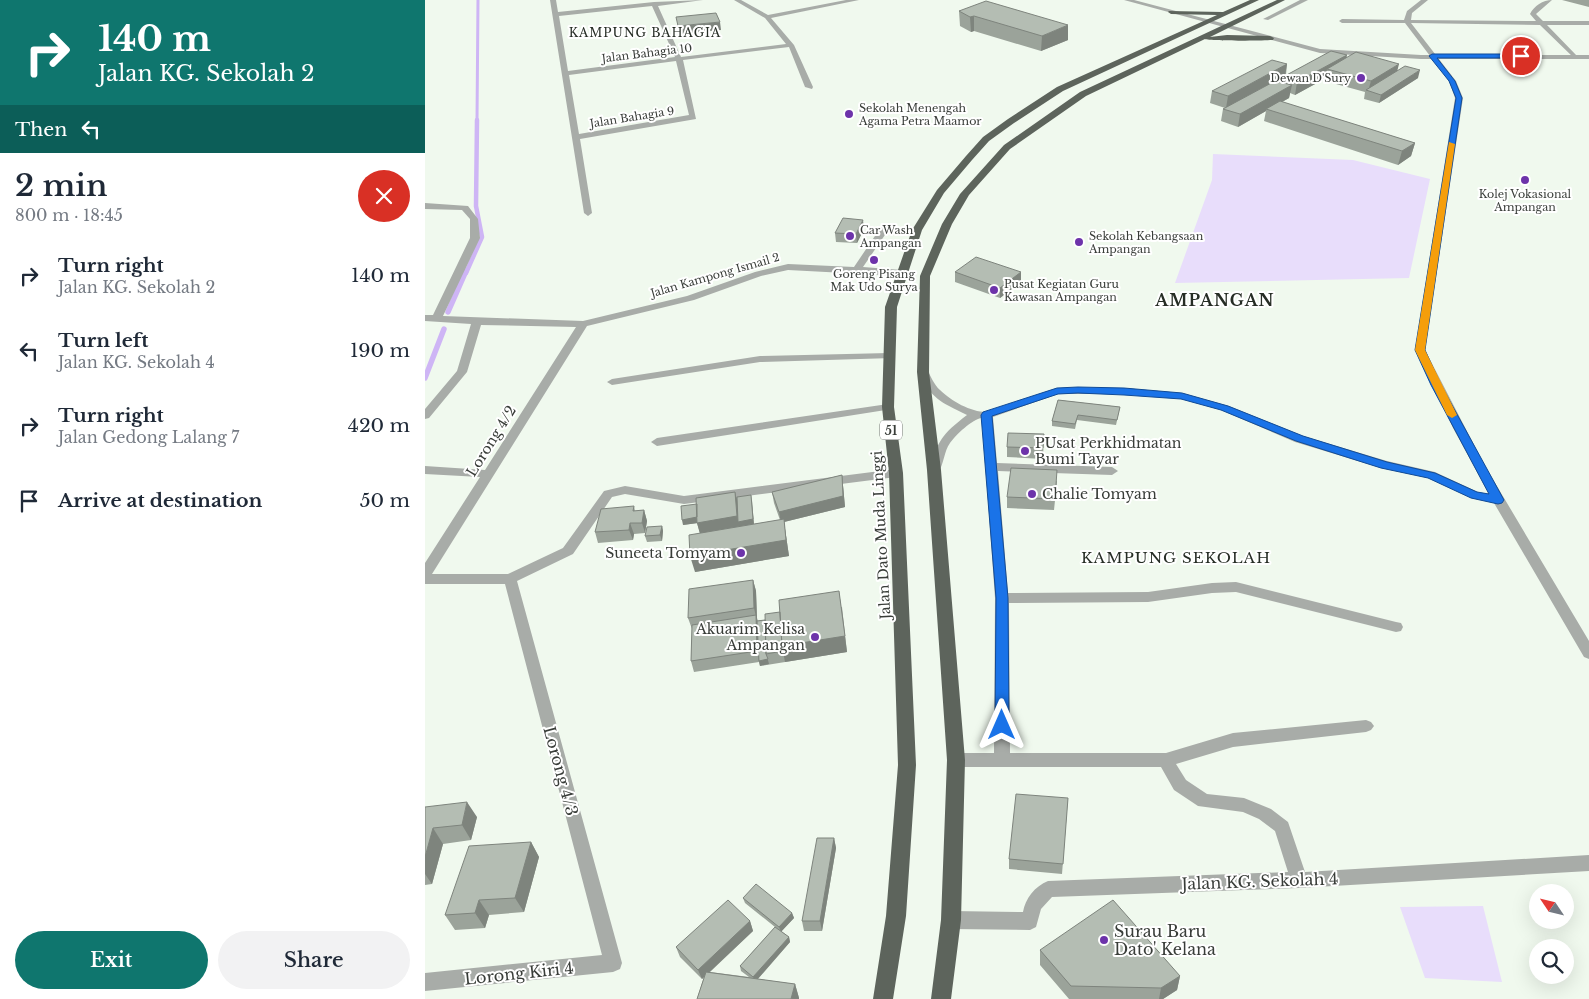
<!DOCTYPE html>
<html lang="en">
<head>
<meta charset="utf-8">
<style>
  :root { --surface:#fff; --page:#f2f2f3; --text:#1f2937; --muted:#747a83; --accent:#0f766e }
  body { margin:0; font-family:"Libre Baskerville",serif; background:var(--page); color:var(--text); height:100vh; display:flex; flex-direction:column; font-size:19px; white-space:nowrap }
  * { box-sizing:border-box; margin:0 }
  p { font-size:16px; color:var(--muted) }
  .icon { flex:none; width:28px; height:28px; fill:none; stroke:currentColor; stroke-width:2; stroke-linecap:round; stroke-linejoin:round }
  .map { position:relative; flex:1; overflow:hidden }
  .panel { display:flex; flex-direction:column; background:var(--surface); width:425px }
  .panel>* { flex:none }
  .banner { background:#0f766e; color:#fff; overflow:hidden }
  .needle { width:32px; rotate:305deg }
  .buttons { position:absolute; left:1104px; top:884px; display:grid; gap:10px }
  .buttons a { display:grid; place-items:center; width:45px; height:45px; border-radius:50%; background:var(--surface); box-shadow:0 5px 20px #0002; font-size:25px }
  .pin { position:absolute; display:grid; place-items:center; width:42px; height:42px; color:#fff; margin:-21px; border:2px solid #fff; border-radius:50%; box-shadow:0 1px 5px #0007 }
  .me { position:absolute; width:55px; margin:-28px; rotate:0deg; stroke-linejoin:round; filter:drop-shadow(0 0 4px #0008) }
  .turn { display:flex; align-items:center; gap:18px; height:105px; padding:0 15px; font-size:22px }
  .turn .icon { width:65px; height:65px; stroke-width:2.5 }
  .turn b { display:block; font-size:35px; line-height:42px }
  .then { display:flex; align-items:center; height:48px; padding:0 15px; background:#0003; gap:10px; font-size:19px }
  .round { display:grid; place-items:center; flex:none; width:52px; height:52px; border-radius:26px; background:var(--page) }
  .headline { display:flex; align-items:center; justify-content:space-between; height:85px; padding:0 15px }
  h1 { font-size:30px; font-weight:600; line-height:38px }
  .primary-button { display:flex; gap:10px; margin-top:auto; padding:10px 15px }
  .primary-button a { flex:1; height:58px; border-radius:30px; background:var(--accent); color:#fff; font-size:20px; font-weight:600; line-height:58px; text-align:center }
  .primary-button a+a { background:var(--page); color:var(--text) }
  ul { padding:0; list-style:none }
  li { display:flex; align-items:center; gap:15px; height:75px; padding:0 15px }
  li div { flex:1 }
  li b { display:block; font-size:19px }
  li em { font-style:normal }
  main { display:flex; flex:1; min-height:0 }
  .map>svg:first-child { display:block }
  .green { fill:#e8ddfb }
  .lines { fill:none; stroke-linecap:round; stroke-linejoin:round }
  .stream-far2 { stroke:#ceb5f5; stroke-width:3 }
  .stream-far1 { stroke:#ceb5f5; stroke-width:4.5 }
  .stream { stroke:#ceb5f5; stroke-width:5.5 }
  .minor { fill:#a8aca8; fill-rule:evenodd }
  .tertiary { fill:#a8aca8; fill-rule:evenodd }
  .trunk { fill:#5d645c; fill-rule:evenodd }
  .wall { fill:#9ba39a }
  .shaded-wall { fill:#7e847d }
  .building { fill:#b4bdb3; stroke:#7e847d }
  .route { fill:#1a73e8; stroke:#114b97 }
  .slow { fill:#f59e0b }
  .poi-dot { fill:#6d33aa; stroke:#fff; stroke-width:2 }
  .labels { text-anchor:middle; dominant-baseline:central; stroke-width:4; stroke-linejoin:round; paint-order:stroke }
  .far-street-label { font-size:11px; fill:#393d39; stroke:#fff }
  .far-poi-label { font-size:11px; fill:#393d39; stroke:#fff; text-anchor:start }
  .far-neighbourhood-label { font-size:12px; letter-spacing:1px; fill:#262d25; stroke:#fff }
  .shield { fill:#fff; stroke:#747774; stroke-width:1 }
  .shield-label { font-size:12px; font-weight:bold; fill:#393d39 }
  .street-label { font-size:14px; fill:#393d39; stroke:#fff }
  .poi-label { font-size:14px; fill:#393d39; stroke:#fff; text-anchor:start }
  .neighbourhood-label { font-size:15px; letter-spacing:1px; fill:#262d25; stroke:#fff }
  .far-district-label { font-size:16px; font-weight:bold; letter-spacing:1px; fill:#262d25; stroke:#fff }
  .near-street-label { font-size:16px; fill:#393d39; stroke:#fff }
  .near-poi-label { font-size:16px; fill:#393d39; stroke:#fff; text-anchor:start }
</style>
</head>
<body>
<main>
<section class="panel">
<div class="banner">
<div class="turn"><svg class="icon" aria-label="right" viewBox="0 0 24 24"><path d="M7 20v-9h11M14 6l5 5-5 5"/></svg><div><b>140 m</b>Jalan KG. Sekolah 2</div></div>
<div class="then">Then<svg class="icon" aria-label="left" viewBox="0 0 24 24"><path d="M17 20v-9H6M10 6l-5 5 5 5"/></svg></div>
</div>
<div class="headline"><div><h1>2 min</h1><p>800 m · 18:45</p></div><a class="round" style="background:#d93025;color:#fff"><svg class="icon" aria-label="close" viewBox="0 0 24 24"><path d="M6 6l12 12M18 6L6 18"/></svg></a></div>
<ul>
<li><svg class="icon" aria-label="right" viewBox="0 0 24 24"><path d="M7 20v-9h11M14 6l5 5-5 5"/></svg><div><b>Turn right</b><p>Jalan KG. Sekolah 2</p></div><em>140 m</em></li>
<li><svg class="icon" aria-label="left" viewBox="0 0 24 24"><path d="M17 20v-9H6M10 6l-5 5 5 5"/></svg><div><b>Turn left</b><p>Jalan KG. Sekolah 4</p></div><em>190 m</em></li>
<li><svg class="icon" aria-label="right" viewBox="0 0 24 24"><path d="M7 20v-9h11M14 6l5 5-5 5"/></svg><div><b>Turn right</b><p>Jalan Gedong Lalang 7</p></div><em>420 m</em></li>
<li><svg class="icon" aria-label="arrive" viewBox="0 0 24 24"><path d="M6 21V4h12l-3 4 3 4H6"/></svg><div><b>Arrive at destination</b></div><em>50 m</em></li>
</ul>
<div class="primary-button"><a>Exit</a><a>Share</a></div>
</section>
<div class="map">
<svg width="1164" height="999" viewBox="0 0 1164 999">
  <rect width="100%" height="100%" fill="#f0f9ee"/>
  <path class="green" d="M788 154 928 160 1005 179 984 278 750 283 787 180Z
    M1058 906 1077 982 1000 978 975 907Z"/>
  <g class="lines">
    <path class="stream-far2" d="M52 121 53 0"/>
    <path class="stream-far1" d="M41 273 57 237 51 206 52 120"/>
    <path class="stream" d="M23 312 41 271
      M0 378 19 329"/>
    <path class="minor" d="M125 0H131L133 12 229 2 278 0 233 6 256 57 361 44 340 18 309 0H316L343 15 421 0H434L346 18 369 45 388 87 387 89 380 87 364 47 258 60 271 119 155 139 167 213 163 216 159 213ZM227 6 250 57 143 71 134 16ZM251 61 264 115 154 134 144 75Z
      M875 0H883L843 20 838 19Z
      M996 0H1003L987 13 986 20 1111 21 1105 14C1109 6 1118 0 1127 0L1111 14 1118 21H1164V25H1122L1152 56V58L1150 59 1115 25 986 23 1031 81 1038 98 1000 350 1060 466 1164 641V659L1159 657 1069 503 1046 498 1003 478 956 468 870 442 796 410 756 399 699 394H633L568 417 572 463 687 467 693 471 687 475 573 471 583 593 723 592 787 583 811 582 971 622 976 623 978 627 976 631 971 632 811 592 787 593 723 602 584 603 585 753H741L808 733 941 720 946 722 949 726 946 730 941 732 808 747 751 764 761 780 782 794 819 798 846 809 863 822 880 872 1164 855V871L874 888 627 897 616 909 611 927 605 930 526 929 520 926 517 920 520 914 526 911 598 912C600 899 610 886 623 881L863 872 850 831 834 819 818 812 773 806 749 790 736 767H531L525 765 523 760 525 755 531 753H569L570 598 557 418C547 419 531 435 525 443 519 451 519 464 513 473H505L503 470C514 440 516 435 542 415 514 401 508 400 493 372L494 370H502C506 376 509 385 515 390 526 401 546 412 561 412L632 388H699L757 393 804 406 878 436 962 461 1010 472 1053 492 1064 494 1028 428 990 350 1030 98 1024 81 980 23H917L914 21 917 19 979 20 982 11Z
      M0 203 43 206 53 219 55 238 18 316 158 321 262 296 330 272 363 264 429 267 456 227 459 226 464 229 438 267 477 270 482 273 477 276 363 270 336 276 269 300 162 326 7 574H83L138 548 179 491 200 486 259 496 471 469 477 473 471 477 259 504 200 494 187 497 148 554 92 581 197 963 195 969 188 972 0 991V973L177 955 80 584H0V563L55 477 0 474V466L60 470 151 327 56 325 42 372 4 418 0 419V409L32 371 46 324 0 321V315H8L45 238V219L37 210 0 209Z
      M464 353 469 356 468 358 335 362 187 385 182 382 187 379 335 356Z
      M463 404 469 407 467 409 232 446 226 442 232 438Z"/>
    <path class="tertiary" d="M699 0H709L895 49 996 55H1164V59H996L895 53Z"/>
    <path class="trunk" d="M825 0H834L638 91 589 123 564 141 547 160 519 193 497 230 472 307 469 407 478 473 491 765 481 916 468 999H448L461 916 473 765 464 473 457 407 460 307 487 230 512 190 541 156 558 137 583 119 632 87 792 15 746 14 743 12 744 11 798 12Z
      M852 0H860L785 37 802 35 845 36 849 38 848 40C840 41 783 41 780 39L661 96 585 149 544 195 527 224 505 276 504 372 516 470 540 760 536 920 526 999H506L516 920 522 760 502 470 492 372 495 276 517 224 535 194 579 145 655 92Z"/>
  </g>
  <path class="wall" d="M1137 0H1164V7Z
    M534 11 643 40 616 51 549 31 546 32 535 26Z
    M922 55 921 58 972 71 993 78 954 103 939 99 940 92 900 81 901 78 870 95 865 93 864 98 857 102 990 143 986 156 973 165 839 121 841 111 813 127 796 121 798 109 800 108 785 103 787 91 862 64 861 75Z
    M439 229 432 243 411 242 410 233Z
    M530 272H596V282L575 298 530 282Z
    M633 400 695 407 691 425 652 420 650 429 627 426V421Z
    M619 434 618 459 582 457V447Z
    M417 475 420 507 359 522 364 556 270 572 275 533 272 523 258 525 272 504 312 497 327 500 329 524 355 520 349 503 347 492Z
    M632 481 629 510 582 508V497Z
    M209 506 210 511 219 510 222 521 220 533 209 534 208 540 173 543 170 532Z
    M237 526 238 531 237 541 222 542 220 536Z
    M328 580 331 591 332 621 417 607 422 652 335 666 334 662 269 672 266 661 267 629 263 618Z
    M643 798 637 874 584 869V859Z
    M0 807 52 817 46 840 18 844 7 884 0 885Z
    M409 838 411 848 397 931H379L377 921Z
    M106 842 114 857 99 912 64 915 60 928 30 930 20 915Z
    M318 898 367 913 369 918 356 931 364 937 365 942 333 979 370 984 374 998V999H272L279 977 277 979 255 957 251 947 325 921 328 931 285 972 324 977 316 971 315 966 350 927 320 903Z
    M615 950 755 976 752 990 738 999H644L615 965Z"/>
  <path class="shaded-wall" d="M549 16V31L546 32 545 17Z
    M295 22 296 30 254 34 253 26Z
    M643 25V40L616 51 617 36Z
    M922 55 919 67 902 69 901 78 870 95 872 82Z
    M862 64 860 76 856 78 855 79 801 108 803 96Z
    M974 64 971 76 943 91 946 81Z
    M995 70 993 78 954 103 956 95Z
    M867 85 864 98 843 110 841 109V111L813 127 815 114Z
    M990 143 986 156 973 165 977 151Z
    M438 220 439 229 432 243 431 234Z
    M596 272V282L575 298V288Z
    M417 475 420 507 359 522 364 556 270 572 265 556 356 523 354 512Z
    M310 492 313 503 326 495 329 525 275 534 272 523H273L258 525 257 520Z
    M219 510 222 521 220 533 217 523Z
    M205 523 209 534 208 540 204 530Z
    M237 526 238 531 237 541 235 535Z
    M328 580 331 591 332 618 344 664 335 666 332 651 331 617 329 608Z
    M414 591 422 652 360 662 357 646Z
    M42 802 52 817 46 840 37 825Z
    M8 828 18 844 7 884 0 874V857Z
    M409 838 411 848 397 931 395 921Z
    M106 842 114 857 99 912 90 898Z
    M54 900 64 915 60 928 50 913Z
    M367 913 369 918 356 932 354 927Z
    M325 921 328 931 277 979 273 970Z
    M364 937 365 942 330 982 328 977Z
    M755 976 752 990 738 999H734L736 988Z
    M370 984 374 998V999H366Z"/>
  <path class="building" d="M561 1 643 25 617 36 549 16 545 17 534 11Z
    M291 13 295 22 253 26 251 17Z
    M906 51 922 55 872 82 856 78Z
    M931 52 974 64 946 81 902 69Z
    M847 60 862 64 803 96 787 91Z
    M980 66 995 70 956 95 941 90Z
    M850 81 867 85 815 114 798 109Z
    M855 101 990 143 977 151 841 109Z
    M418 218 438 220 431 234 410 233Z
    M551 257 596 272 575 288 530 272Z
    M633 400 695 407 692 420 653 415 650 424 627 421Z
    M583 433 619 434 618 448 582 447Z
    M586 468 632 470 630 499 582 497Z
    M417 475 418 496 354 512 347 492Z
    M310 492 312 516 272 523 271 498Z
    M326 495 328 519 313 522 312 497Z
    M272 504V517L257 520 256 506Z
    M209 506 208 511 219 510 217 523H205L204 530 170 532 176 509Z
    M359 519 361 540 265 556 264 535Z
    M237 526 235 535 220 536 222 527Z
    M328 580 329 608 263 618 264 589Z
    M414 591 420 636 357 646 354 600Z
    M355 612 357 646 358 651 341 654 340 614Z
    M331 615 332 651 266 661 267 625Z
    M340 620 341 654 343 659 334 661 332 621Z
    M591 794 643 798 638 864 584 859Z
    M42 802 37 825 8 828 0 857V807Z
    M392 838H409L395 921H377Z
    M106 842 90 898 54 900 50 913 20 915 44 846Z
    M331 884 367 913 354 927 318 898Z
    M303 900 325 921 273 970 251 947Z
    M688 900 755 976 736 988 646 986 615 950Z
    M350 927 364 937 328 977 315 966Z
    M281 972 370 984 366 999H272Z"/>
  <path class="route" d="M1007 54H1096L1100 56 1096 58H1012L1030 81 1037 98 1000 350 1016 385 1079 500 1077 503 1073 504 1046 498 1003 478 956 468 871 441 796 410 756 399 699 395 653 393 633 394 567 416 583 598 584 725 582 729 577 730 572 729 570 725 571 598 556 415 558 412 632 388 653 387 699 388 757 393 803 406 878 436 962 462 1010 473 1052 492 1064 494 1006 385 990 350 1031 98 1024 81 1004 56Z"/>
  <path class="slow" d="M1024 142 1030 144 1000 350 1032 415 1027 418 1022 415 990 350Z"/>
  <g class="poi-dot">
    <circle cx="936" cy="78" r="5"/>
    <circle cx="424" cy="114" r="5"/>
    <circle cx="1100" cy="180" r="5"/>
    <circle cx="425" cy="236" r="5"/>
    <circle cx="654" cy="242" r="5"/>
    <circle cx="449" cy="260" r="5"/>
    <circle cx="569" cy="290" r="5"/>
    <circle cx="600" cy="451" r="5"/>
    <circle cx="607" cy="494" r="5"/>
    <circle cx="316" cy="553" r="5"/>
    <circle cx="390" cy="637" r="5"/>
    <circle cx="679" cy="940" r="5"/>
  </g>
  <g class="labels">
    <g class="far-street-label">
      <text transform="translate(222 53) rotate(-7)">Jalan Bahagia 10</text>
      <text transform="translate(207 117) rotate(-9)">Jalan Bahagia 9</text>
      <text transform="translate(290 275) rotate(-16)">Jalan Kampong Ismail 2</text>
    </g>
    <g class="far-poi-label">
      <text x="926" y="78" text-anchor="end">Dewan D'Sury</text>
      <text x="434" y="108">Sekolah Menengah<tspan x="434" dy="13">Agama Petra Maamor</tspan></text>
      <text x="1100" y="194" text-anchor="middle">Kolej Vokasional<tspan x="1100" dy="13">Ampangan</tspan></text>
      <text x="435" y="230">Car Wash<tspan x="435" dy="13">Ampangan</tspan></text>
      <text x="664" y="236">Sekolah Kebangsaan<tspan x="664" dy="13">Ampangan</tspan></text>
      <text x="449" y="274" text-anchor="middle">Goreng Pisang<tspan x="449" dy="13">Mak Udo Surya</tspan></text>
      <text x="579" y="284">Pusat Kegiatan Guru<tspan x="579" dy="13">Kawasan Ampangan</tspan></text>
    </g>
    <g class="far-neighbourhood-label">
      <text x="220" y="32">KAMPUNG BAHAGIA</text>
    </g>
    <rect class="shield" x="455" y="420.5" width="22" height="19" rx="4"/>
    <g class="shield-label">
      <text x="466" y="430">51</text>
    </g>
    <g class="street-label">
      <text transform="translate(66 441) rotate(-58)">Lorong 4/2</text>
      <text transform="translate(456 535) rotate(-93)">Jalan Dato Muda Linggi</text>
    </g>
    <g class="poi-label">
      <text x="610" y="443">PUsat Perkhidmatan<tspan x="610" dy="16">Bumi Tayar</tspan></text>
      <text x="617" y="494">Chalie Tomyam</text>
      <text x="306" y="553" text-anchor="end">Suneeta Tomyam</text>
      <text x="380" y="629" text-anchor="end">Akuarim Kelisa<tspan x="380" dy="16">Ampangan</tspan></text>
    </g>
    <g class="neighbourhood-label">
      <text x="751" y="557">KAMPUNG SEKOLAH</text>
    </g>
    <g class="far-district-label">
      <text x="790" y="300">AMPANGAN</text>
    </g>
    <g class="near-street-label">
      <text transform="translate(136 771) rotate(75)">Lorong 4/3</text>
      <text transform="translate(835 881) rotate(-2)">Jalan KG. Sekolah 4</text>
      <text transform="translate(94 973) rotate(-6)">Lorong Kiri 4</text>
    </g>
    <g class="near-poi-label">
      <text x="689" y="931">Surau Baru<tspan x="689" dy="18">Dato' Kelana</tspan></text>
    </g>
  </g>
</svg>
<div class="buttons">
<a><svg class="needle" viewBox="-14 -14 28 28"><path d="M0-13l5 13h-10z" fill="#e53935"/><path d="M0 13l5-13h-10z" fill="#747a83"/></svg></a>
<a><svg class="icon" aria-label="search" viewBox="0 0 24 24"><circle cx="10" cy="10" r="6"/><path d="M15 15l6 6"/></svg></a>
</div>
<div class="pin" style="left:1096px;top:56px;background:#d93025"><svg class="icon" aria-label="arrive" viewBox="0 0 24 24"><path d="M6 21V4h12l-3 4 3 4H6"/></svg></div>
<svg class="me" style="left:577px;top:725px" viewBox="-20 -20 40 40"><path d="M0-17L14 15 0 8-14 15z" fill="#1a73e8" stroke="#fff" stroke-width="4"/></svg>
</div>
</main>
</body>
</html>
